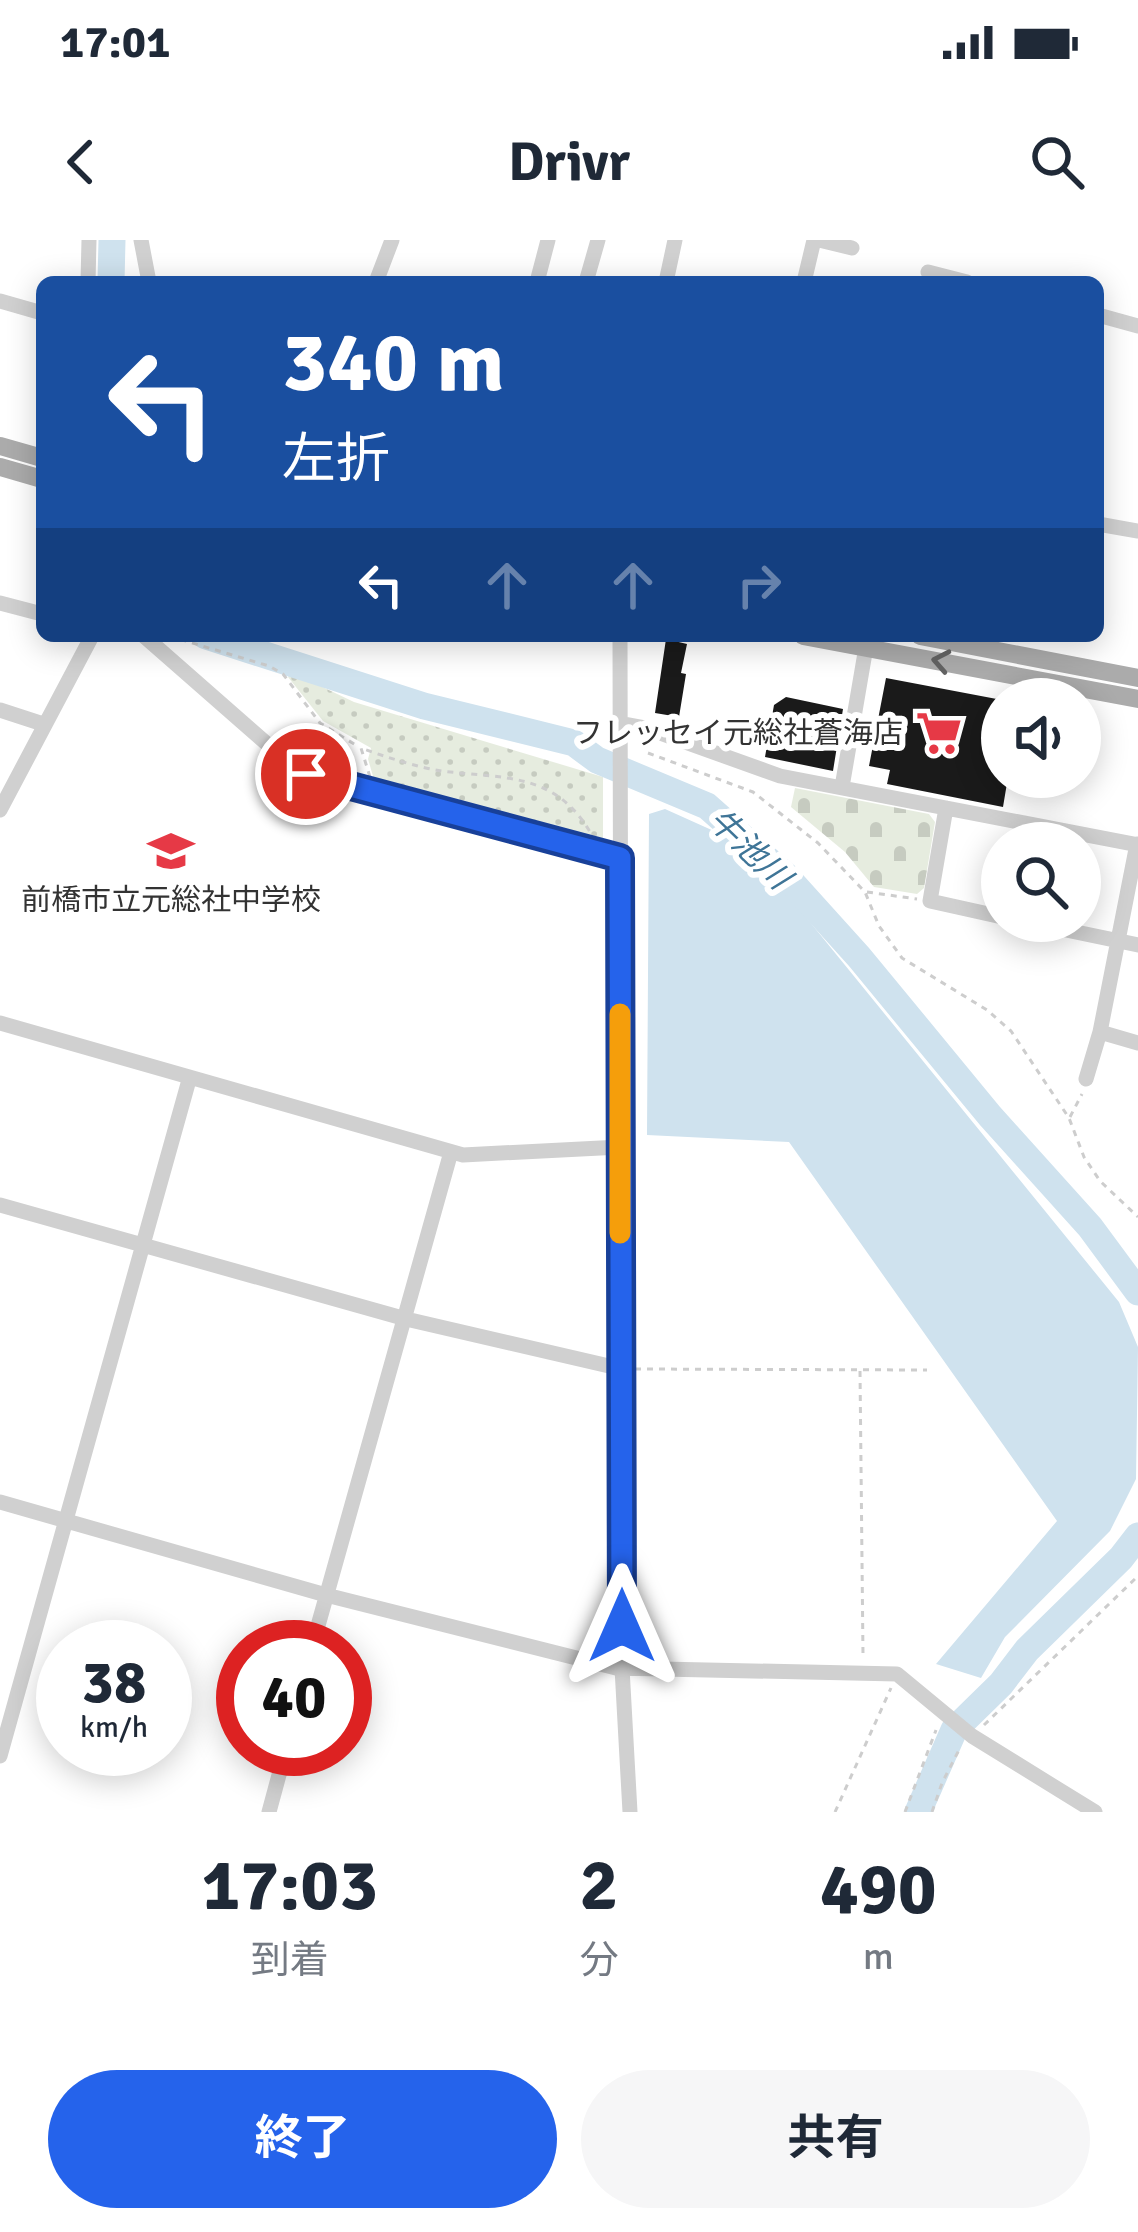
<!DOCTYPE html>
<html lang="ja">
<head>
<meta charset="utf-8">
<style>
  :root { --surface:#fff; --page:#f6f6f7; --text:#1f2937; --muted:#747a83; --accent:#2563eb }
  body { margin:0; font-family:Signika,"Noto Sans JP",sans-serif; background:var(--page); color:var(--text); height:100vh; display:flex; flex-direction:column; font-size:45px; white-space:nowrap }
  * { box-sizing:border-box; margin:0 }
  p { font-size:39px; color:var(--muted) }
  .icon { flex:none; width:66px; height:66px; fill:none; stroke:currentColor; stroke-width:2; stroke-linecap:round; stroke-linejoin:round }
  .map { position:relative; height:1572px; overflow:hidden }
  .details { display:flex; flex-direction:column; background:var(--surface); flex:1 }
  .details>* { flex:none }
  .banner { position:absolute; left:36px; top:36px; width:1068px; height:366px; border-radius:18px; box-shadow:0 6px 30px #0003; background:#1a4fa0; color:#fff; overflow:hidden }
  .buttons { position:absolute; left:981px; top:438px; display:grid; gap:24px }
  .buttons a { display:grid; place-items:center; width:120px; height:120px; border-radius:50%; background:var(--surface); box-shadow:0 6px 30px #0003; font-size:60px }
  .speed { position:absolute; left:36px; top:1380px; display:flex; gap:24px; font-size:60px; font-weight:700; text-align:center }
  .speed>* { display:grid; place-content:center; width:156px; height:156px; border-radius:50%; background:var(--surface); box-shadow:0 6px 30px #0003; line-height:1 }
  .speed small { font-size:30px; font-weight:400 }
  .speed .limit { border:18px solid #d22; background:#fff; color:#111 }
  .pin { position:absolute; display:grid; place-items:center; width:102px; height:102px; color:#fff; margin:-51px; border:6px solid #fff; border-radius:50%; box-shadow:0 3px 12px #0007 }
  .me { position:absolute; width:132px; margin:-66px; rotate:0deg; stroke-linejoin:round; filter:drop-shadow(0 0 9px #0008) }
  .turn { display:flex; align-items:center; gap:42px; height:252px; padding:0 48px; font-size:54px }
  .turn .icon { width:156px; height:156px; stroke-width:2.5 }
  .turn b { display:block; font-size:84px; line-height:102px }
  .lanes { display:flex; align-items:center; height:114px; padding:0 48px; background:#0003; justify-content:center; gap:60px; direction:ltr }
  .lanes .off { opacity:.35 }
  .eta { display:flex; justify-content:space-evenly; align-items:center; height:204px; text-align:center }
  .eta b { font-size:72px; font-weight:700; line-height:84px }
  .primary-button { display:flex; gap:24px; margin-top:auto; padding:24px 48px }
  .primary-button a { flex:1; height:138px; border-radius:72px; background:var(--accent); color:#fff; font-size:48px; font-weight:700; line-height:138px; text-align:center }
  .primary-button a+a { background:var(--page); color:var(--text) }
  .status { display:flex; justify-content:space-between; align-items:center; height:84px; padding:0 60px; background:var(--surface); direction:ltr }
  .status svg { height:33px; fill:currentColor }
  header { display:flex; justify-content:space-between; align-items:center; height:156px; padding:0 48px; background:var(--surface); font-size:54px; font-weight:700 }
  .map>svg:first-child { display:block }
  .green { fill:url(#green-dots) }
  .cemetery { fill:url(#cemetery-stones) }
  .water { fill:#cfe2ee }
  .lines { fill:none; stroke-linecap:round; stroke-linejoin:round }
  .river { stroke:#cfe2ee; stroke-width:27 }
  .building { fill:#1a1a1a }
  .path { stroke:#cdcdcd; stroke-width:3; stroke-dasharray:6 6; stroke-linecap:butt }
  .minor { stroke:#d0d0d0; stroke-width:15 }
  .major { stroke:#ababab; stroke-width:18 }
  .oneway { stroke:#636363 }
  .route-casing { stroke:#184099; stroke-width:30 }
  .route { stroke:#2563eb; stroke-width:21 }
  .slow { stroke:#f59e0b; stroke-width:21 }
  .labels { text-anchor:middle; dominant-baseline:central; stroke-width:12; stroke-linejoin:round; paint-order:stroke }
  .poi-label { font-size:30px; fill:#333; stroke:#fff; text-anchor:end }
  .water-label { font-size:33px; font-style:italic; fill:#3f7597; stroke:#fff }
</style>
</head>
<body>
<div class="status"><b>17:01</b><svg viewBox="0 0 49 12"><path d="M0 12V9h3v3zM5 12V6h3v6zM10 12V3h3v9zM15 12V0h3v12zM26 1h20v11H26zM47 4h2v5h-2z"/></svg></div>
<header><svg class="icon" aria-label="back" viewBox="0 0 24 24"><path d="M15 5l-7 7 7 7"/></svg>Drivr<svg class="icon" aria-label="search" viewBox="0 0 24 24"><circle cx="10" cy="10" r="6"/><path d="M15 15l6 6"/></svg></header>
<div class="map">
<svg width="1138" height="1572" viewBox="0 0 1138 1572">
  <defs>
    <pattern id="green-dots" width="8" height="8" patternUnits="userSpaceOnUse" patternTransform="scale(3)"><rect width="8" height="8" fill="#e6ecdf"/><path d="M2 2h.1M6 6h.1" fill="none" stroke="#c6cbc0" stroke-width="1.8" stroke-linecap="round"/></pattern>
    <pattern id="cemetery-stones" width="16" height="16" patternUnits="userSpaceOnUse" patternTransform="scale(3)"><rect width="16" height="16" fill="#e6ecdf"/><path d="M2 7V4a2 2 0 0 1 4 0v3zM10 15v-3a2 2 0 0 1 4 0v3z" fill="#c6cbc0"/></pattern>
  </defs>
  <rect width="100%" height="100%" fill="#fff"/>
  <path class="green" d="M291 432 354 462 603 537V608L377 550 368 519 371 508 323 481 288 437Z"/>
  <path class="cemetery" d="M795 548 929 574 935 582 924 648 917 654 874 647 845 612 791 567Z"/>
  <path class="water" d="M665 569 725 596 779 644 1119 1062 1138 1107 1136 1239 1110 1291 1005 1397 981 1438 936 1424 1057 1281 789 902 647 895 649 574Z"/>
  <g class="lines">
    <path class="river" d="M111 42 112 0
      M206 396 424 466 574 503 597 520 707 566 785 635 859 717 990 876 1090 987 1138 1052
      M918 1572 954 1490 1001 1444 1027 1410 1121 1318 1138 1296"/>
  </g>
  <path class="building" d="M666 399 687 404 681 433 686 434 679 477 655 473Z
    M886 438 1002 460V537H1008L1003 567 887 544 890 530 869 526Z
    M786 457 843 469 833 531 765 517 774 465Z"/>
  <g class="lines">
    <path class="path" d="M169 396 269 426 283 434 320 483 359 507
      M648 513 753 552 818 603 865 652 879 686 902 718 987 770 1011 791 1069 878 1084 917 1100 941 1138 977
      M370 537 361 508C386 517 416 527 442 531 502 539 554 531 590 592
      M867 652 917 659
      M1070 877 1082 854
      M635 1129 927 1130
      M860 1131 863 1415
      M984 1485 1138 1336
      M835 1572 891 1448
      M905 1572 936 1490
      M932 1572 942 1543 960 1508"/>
    <path class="minor" d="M141 0 149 42
      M819 0 852 8
      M928 32 967 42
      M88 42 89 0
      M376 42 392 0
      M537 42 548 0
      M586 42 598 0
      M666 42 675 0
      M804 42 814 0
      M0 61 42 73
      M1098 75 1138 86
      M1098 284 1138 291
      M0 363 42 374
      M144 396 298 531 620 618
      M620 396 622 1428 630 1572
      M0 470 43 484
      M619 483 646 488 780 536 1138 605
      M842 547 866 407
      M946 568 930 661 1002 677
      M0 570 92 396
      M1023 681 1138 705
      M0 783 463 915 620 907
      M1100 792 1138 803
      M1086 839 1100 792 1137 604
      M0 965 406 1079 622 1129
      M0 1262 326 1355 616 1428 897 1434 972 1496 1095 1572
      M312 1407 451 912
      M0 1516 189 840
      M269 1572 286 1509"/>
    <path class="major" d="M0 206 42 218
      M0 227 42 239
      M803 396 1138 459
      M920 396 1138 438"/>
  </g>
  <defs><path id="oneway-chevron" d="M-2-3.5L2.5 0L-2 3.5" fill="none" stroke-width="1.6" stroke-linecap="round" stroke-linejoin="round" transform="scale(3)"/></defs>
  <use class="oneway" href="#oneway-chevron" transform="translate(941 421) rotate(-169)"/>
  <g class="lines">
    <g class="route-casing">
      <path id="route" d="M306 534 620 618 622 1386"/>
    </g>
    <use href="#route" class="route"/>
    <path class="slow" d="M620 774V993"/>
  </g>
  <defs>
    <g id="supermarket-bare" transform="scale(3.6)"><path d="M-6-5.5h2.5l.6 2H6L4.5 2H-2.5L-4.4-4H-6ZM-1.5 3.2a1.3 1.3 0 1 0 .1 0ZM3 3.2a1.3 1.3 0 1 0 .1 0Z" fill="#e63946" stroke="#fff" stroke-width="2.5" paint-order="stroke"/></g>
    <g id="school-bare" transform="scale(3.6)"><path d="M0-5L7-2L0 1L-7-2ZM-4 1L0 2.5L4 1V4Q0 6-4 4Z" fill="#e63946" stroke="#fff" stroke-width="2.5" paint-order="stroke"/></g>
  </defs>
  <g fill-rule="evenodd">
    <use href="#supermarket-bare" x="939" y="493"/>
    <use href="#school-bare" x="171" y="611"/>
  </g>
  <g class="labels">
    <g class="poi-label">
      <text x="903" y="493">フレッセイ元総社蒼海店</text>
      <text x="171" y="660" text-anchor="middle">前橋市立元総社中学校</text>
    </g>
    <g class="water-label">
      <text transform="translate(749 609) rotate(44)">牛池川</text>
    </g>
  </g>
</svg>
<div class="buttons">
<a><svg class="icon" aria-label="sound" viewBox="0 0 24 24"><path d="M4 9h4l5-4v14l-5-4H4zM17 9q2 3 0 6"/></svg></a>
<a><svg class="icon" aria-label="search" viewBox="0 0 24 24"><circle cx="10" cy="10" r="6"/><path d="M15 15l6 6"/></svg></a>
</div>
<div class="speed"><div>38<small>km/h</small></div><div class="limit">40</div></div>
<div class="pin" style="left:306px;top:534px;background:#d93025"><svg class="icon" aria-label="arrive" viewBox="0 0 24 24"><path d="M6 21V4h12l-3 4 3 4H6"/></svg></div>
<svg class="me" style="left:622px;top:1386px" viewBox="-20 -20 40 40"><path d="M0-17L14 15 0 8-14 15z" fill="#2563eb" stroke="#fff" stroke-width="4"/></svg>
<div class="banner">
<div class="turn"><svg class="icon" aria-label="left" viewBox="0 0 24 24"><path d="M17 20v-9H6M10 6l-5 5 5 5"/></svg><div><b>340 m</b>左折</div></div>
<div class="lanes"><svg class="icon" aria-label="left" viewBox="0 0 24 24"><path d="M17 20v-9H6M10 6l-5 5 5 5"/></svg><svg class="icon off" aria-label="ahead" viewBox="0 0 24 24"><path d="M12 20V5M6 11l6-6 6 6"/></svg><svg class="icon off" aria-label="ahead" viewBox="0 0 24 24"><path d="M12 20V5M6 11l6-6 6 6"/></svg><svg class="icon off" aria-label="right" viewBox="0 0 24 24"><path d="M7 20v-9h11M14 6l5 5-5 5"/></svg></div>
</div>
</div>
<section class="details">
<div class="eta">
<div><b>17:03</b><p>到着</p></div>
<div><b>2</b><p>分</p></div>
<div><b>490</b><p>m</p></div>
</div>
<div class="primary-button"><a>終了</a><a>共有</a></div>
</section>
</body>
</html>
